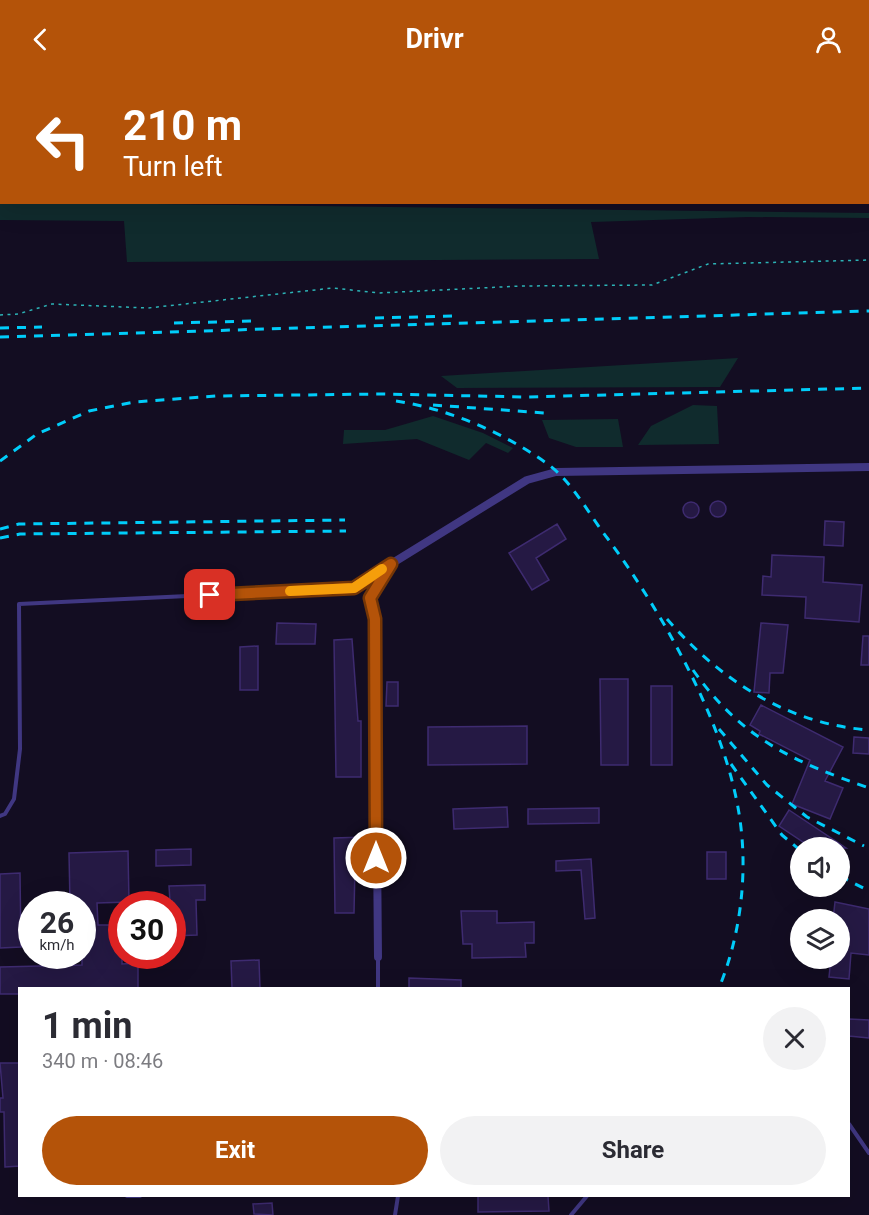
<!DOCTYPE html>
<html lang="en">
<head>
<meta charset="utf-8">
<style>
  :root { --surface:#fff; --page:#f2f2f3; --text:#2b2b33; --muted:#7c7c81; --accent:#b45309 }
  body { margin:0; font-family:Roboto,sans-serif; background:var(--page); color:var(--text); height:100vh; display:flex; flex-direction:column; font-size:22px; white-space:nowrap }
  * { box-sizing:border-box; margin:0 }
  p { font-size:20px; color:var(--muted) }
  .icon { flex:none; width:33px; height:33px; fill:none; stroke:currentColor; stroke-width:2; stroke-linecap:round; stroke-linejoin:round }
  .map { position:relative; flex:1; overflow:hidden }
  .panel { position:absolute; left:18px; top:909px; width:832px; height:210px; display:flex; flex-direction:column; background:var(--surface); border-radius:0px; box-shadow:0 6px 24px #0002 }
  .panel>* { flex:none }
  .guide { position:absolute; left:0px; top:0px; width:870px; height:126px; box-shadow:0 6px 24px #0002; background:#b45309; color:#fff; overflow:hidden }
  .controls { position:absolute; left:790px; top:759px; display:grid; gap:12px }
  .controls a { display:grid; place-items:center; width:60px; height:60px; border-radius:50%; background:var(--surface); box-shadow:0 6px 24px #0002; font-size:30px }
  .speed { position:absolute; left:18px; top:813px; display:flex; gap:12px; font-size:30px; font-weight:700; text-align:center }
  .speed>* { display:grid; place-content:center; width:78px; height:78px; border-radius:50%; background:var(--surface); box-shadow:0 6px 24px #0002; line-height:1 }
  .speed small { font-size:15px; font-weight:400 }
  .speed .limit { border:9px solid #d22; background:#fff; color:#111 }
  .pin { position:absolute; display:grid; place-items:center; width:51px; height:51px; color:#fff; margin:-26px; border-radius:12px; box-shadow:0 3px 9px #0006 }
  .me { position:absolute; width:66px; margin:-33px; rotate:0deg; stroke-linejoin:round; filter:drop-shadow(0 0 4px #0008) }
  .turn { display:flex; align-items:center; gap:21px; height:126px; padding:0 24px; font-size:27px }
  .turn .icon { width:78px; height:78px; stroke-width:2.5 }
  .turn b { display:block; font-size:42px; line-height:51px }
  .round { display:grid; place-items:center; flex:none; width:63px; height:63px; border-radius:32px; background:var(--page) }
  .head { display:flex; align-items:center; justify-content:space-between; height:102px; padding:0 24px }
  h1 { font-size:36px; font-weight:700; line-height:45px }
  .primary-button { display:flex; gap:12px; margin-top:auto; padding:12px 24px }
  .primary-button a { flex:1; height:69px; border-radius:36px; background:var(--accent); color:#fff; font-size:24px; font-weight:700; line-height:69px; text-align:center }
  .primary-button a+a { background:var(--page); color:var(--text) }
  header { display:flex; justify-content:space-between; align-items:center; height:78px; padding:0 24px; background:var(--accent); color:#fff; font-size:27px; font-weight:700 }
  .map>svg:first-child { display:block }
  .green { fill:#102b2d }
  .building { fill:#251944; stroke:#3e2b70; stroke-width:1.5 }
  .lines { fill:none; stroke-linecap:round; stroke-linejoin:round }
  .path { stroke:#2cb3b6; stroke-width:1.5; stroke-dasharray:3 4.5; stroke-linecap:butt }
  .service { stroke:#403782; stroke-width:4 }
  .minor { stroke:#403782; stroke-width:8 }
  .primary { stroke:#cd56ff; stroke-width:14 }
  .rail { stroke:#00cdfa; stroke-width:3; stroke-dasharray:9 8; stroke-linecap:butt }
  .route-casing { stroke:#753606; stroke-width:15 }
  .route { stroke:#b45309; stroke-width:10 }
  .slow { stroke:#f59e0b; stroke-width:10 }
</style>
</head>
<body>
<header><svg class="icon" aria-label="back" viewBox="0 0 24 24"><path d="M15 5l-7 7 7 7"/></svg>Drivr<svg class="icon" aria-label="person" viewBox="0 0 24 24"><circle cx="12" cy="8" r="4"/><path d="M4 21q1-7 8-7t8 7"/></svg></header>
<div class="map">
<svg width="869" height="1137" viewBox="0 0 869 1137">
  <rect width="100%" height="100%" fill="#130d22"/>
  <path class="green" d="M0 124 869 135V140L748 139 591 144 599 181 127 184 124 143 0 142Z
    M738 280 720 309 457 310 441 298Z
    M693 327 717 328 719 366 638 367 651 348Z
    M433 338 483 355 513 370 508 375 486 365 469 382 417 361 343 366 344 352H385Z
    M618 341 623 369H576L549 360 542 342Z"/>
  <path class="building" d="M710 431a8 8 0 1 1 16 0a8 8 0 1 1-16 0Z
    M683 432a8 8 0 1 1 16 0a8 8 0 1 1-16 0Z
    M825 443 844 444 843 468 824 467Z
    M557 446 566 461 536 480 549 502 532 512 509 475Z
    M772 477 824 479 823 504 862 507 859 544 805 540 806 519 762 517 763 498 771 499Z
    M277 545 316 546 315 566H276Z
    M761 545 788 547 783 595H770L769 615 754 614Z
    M863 558H869V587H861Z
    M352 561 358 643H361V699H336L334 562Z
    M258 568V612H240V569Z
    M600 601H628V687H601Z
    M387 604H398V628H386Z
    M651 608H672V687H651Z
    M761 627 843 669 825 703 843 710 830 741 792 726 810 682 759 656 760 653 750 647Z
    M527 648V686L428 687V649Z
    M854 659 869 660V676L853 675Z
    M507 729 508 749 454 751 453 731Z
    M599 730V745L528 746V731Z
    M789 732 846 770H812L779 748Z
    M365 759V787H355L354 835H335L334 760Z
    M191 771V787L156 788V772Z
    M128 773 129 824 97 825 98 847H122V886L138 885V910H20V916H0V889L82 887V825H70L69 775Z
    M707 774H726V801H707Z
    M591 781 595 840 585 841 581 792 556 793V783Z
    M20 795 21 869 0 870V796Z
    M205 807V822H196L197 857 172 858V823H170L169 808Z
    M835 824 869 831V877L851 875 849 901 829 899 831 880H840V842H833Z
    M461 833H497V845L534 844V865H525L526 879 472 880V866H463Z
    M259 882 260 910H232L231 883Z
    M409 900 461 902V910H409Z
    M849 941 869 942V960L849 958Z
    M0 985H20V1088L5 1089 4 1034H0V1020H3Z
    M478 1118H548L549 1133 478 1134Z
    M272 1125 273 1137 254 1136 253 1126Z"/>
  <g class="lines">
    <path class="path" d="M0 237 18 236 52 226 148 230 333 210 379 215 522 208 652 207 708 186 869 182"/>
    <path class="service" d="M591 0V2
      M399 2V0
      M0 738 5 736 14 721 20 671 19 526 354 510 388 488
      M378 910V880
      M849 1046 869 1075
      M127 1118H140
      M395 1137 398 1118
      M571 1137 587 1118"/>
    <path class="minor" d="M353 2V0
      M378 879 375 541 370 520 391 486 527 402 556 394 869 389"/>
    <path class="primary" d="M0 95H2
      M868 98H869
      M0 105H2
      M868 111H869"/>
    <path class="rail" d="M375 240 453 238
      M174 245 252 243
      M0 250 42 249
      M0 259 869 233
      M396 323C449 331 505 355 549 387 573 405 590 438 608 461 664 537 727 648 740 742 748 798 740 859 719 910
      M433 327 545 335
      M0 383 37 356 89 333 134 324 216 318 381 316 526 319 869 310
      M0 451 19 446 345 442
      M0 460 20 456 346 453
      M667 541C720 602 787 646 869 652
      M693 592C742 661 792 683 869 710
      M719 651 767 707 807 739 864 768
      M731 686 782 757 801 773
      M840 798 869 813"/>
  </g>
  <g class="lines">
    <g class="route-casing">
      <path id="route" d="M210 517 354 510 391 486 370 520 375 541 376 780"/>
    </g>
    <use href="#route" class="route"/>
    <path class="slow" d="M290 513 354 510 382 491"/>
  </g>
</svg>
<div class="controls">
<a><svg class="icon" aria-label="sound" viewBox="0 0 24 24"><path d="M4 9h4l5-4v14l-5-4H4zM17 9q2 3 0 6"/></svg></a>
<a><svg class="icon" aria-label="layers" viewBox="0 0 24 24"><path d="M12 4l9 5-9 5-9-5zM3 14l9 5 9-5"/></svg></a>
</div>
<div class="speed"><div>26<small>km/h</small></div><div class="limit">30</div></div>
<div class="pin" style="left:210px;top:517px;background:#d93025"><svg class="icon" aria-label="arrive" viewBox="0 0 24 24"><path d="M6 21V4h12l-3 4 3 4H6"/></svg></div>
<svg class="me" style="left:376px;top:780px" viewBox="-20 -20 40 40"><circle r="17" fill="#b45309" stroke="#fff" stroke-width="3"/><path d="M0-11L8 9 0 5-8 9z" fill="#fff"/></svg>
<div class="guide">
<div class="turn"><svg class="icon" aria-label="left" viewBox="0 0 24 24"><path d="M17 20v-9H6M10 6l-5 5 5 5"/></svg><div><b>210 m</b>Turn left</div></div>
</div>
<section class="panel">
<div class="head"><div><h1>1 min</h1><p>340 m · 08:46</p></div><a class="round"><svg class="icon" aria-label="close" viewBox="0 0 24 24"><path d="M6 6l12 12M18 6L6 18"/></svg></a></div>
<div class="primary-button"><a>Exit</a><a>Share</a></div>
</section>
</div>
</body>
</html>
